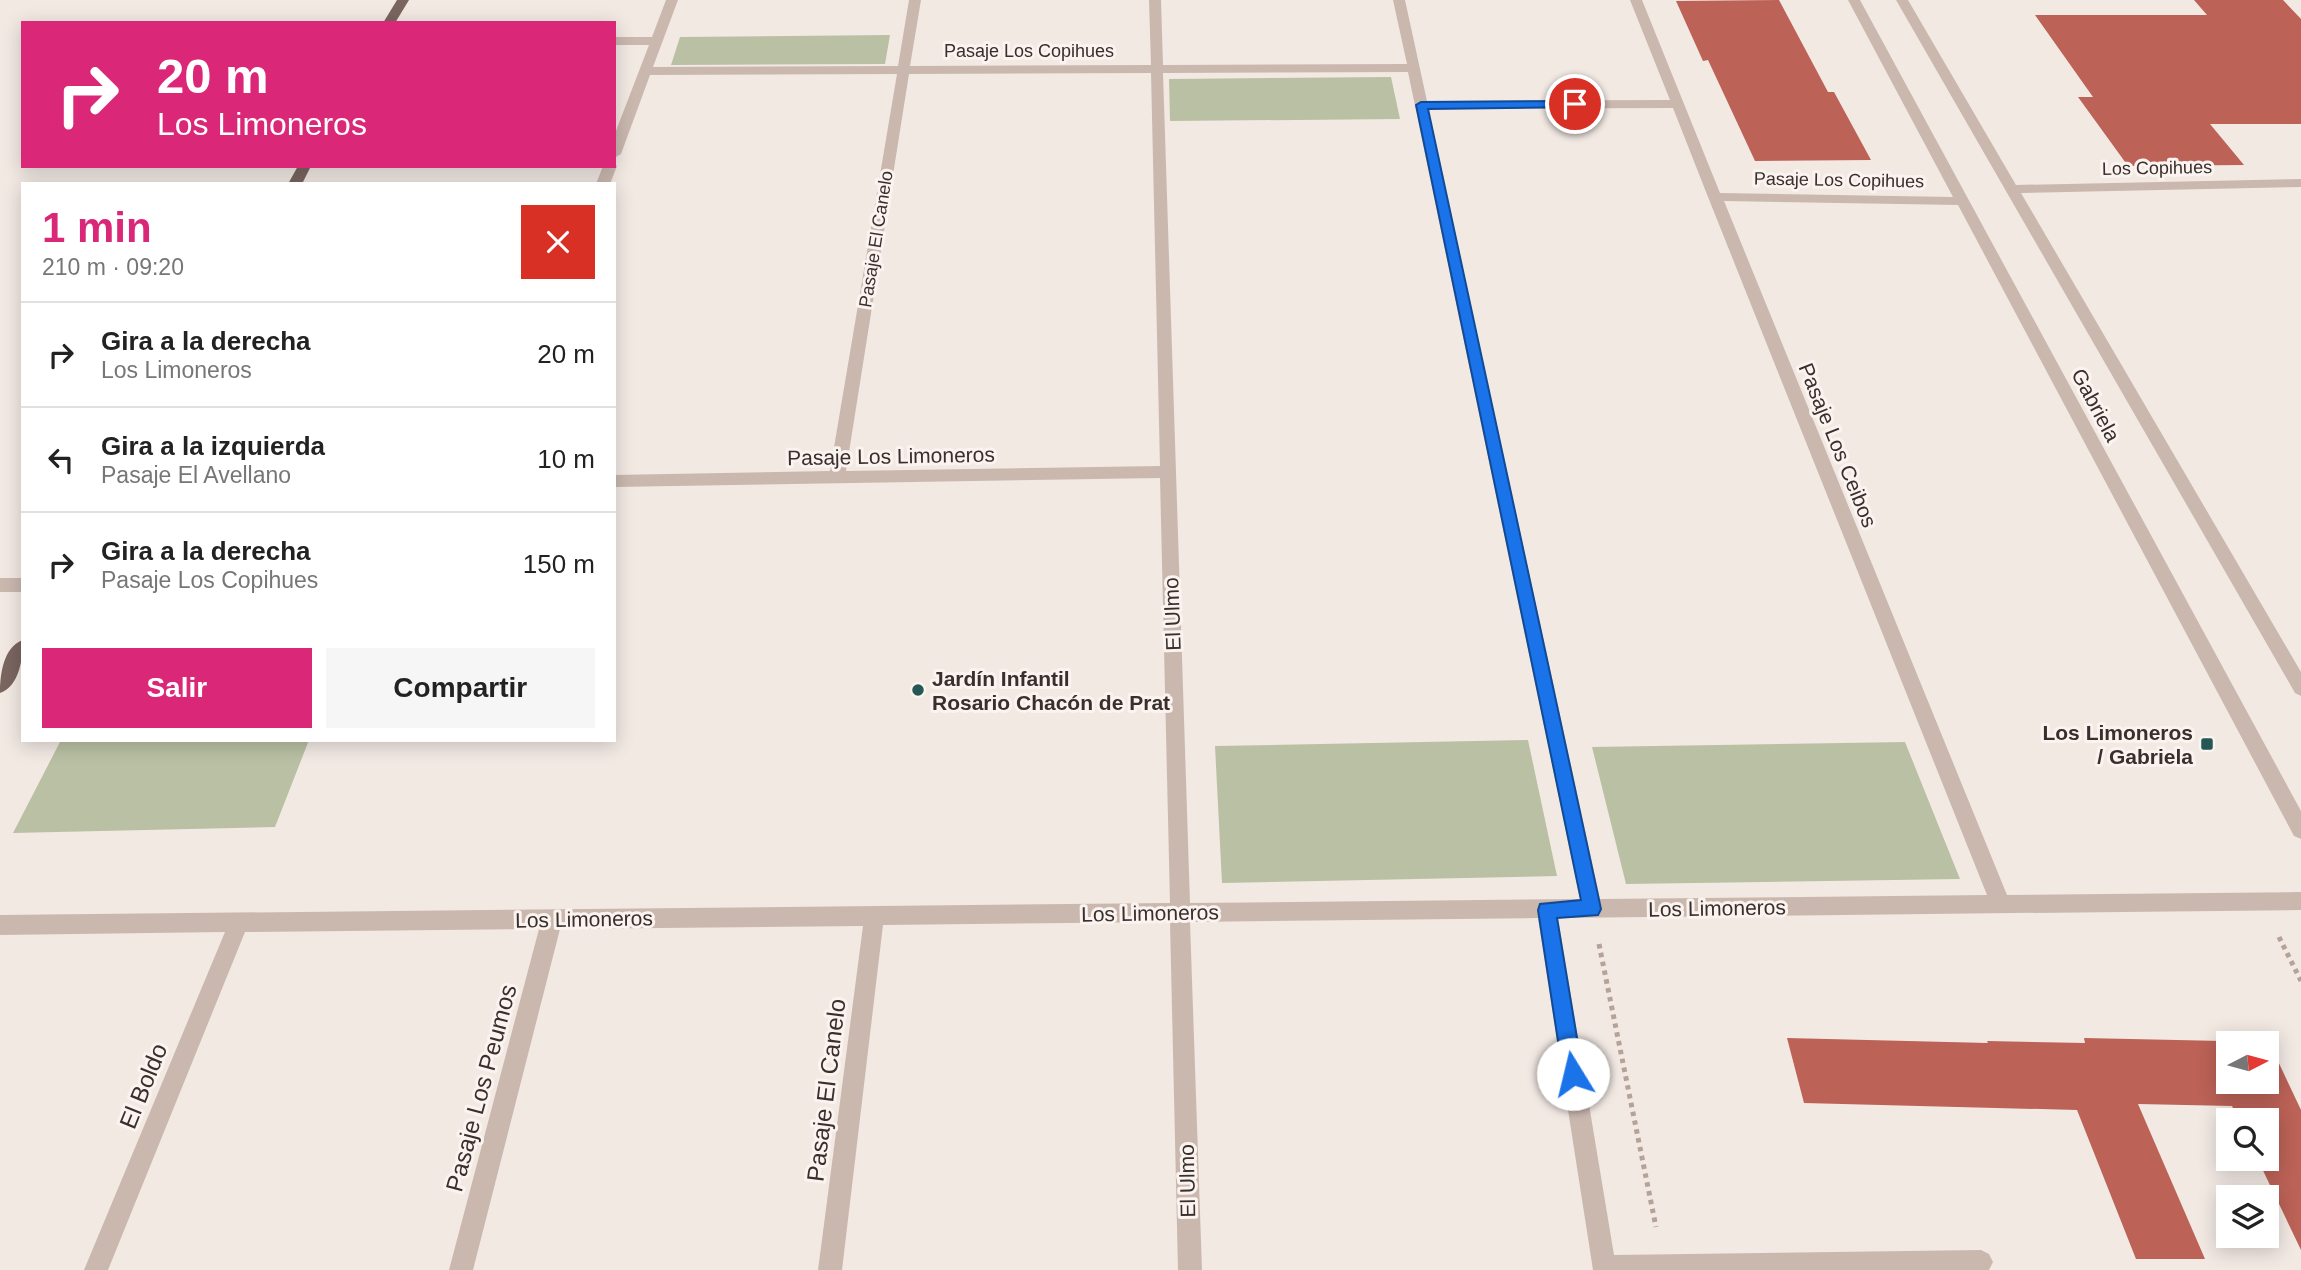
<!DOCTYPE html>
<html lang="es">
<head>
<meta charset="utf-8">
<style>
  :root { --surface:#fff; --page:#f6f6f6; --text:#222; --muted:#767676; --line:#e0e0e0; --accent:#db2777 }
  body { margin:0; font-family:Helvetica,sans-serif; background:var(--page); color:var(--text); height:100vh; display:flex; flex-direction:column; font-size:26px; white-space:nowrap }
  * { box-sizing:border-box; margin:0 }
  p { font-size:23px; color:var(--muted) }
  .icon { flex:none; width:38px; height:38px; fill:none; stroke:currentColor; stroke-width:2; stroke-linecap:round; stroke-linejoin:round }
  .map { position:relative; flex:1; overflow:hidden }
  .drawer { position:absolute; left:21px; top:182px; width:595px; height:560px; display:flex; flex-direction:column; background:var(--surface); border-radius:0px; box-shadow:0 4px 18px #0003 }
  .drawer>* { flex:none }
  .guide { position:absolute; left:21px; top:21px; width:595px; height:147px; border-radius:0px; box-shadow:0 4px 18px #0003; background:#db2777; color:#fff; overflow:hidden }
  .needle { width:46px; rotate:84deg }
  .fabs { position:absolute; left:2216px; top:1031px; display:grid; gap:14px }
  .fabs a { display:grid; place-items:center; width:63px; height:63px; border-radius:0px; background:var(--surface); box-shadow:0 4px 18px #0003; font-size:35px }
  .pin { position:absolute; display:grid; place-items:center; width:60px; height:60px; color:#fff; margin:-30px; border:4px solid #fff; border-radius:50%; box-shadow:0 2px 7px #0007 }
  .me { position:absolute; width:77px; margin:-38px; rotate:351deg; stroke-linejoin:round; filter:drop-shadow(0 0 5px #0008) }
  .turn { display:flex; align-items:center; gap:24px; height:147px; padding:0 21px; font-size:32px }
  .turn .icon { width:91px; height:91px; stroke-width:2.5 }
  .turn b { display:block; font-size:49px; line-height:60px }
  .round { display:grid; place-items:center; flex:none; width:74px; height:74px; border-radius:0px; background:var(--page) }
  .head { display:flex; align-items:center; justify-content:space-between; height:119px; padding:0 21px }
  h1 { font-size:42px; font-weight:700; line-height:52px; color:var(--accent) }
  .action { display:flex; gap:14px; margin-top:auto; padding:14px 21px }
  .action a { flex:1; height:80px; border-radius:0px; background:var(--accent); color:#fff; font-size:28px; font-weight:700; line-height:80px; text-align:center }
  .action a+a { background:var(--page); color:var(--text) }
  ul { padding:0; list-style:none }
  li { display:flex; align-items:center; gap:21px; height:105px; padding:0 21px; border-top:2px solid var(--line) }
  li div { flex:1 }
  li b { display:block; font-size:26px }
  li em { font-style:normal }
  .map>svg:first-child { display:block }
  .green { fill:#bac0a3 }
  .building { fill:#bc6257; fill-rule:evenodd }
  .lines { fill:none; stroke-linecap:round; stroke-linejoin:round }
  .path { stroke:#b5a299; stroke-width:5; stroke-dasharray:4.5 4.5; stroke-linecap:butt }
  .minor { fill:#cab8af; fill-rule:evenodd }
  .major { fill:#7a655f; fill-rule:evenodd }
  .route { fill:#1a73e8; stroke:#114b97; stroke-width:2 }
  .poi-dot { fill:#255854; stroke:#faf3ef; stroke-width:2.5 }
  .labels { text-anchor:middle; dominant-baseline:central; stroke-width:6; stroke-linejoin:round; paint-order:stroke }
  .far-street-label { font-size:18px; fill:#392f2c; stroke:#faf3ef }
  .street-label { font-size:21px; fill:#392f2c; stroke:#faf3ef }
  .poi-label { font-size:21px; font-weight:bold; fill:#392f2c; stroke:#faf3ef; text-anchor:start }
  .near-street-label { font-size:24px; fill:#392f2c; stroke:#faf3ef }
</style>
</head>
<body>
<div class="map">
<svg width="2301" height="1270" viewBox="0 0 2301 1270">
  <rect width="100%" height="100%" fill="#f2e9e3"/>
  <path class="green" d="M890 35 885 64 671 65 680 37Z
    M1391 77 1400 119 1170 121 1169 79Z
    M61 740H309L275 827 13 833Z
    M1528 740 1557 876 1222 883 1215 746Z
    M1905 742 1960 879 1626 884 1592 747Z"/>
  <path class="building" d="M1779 0 1828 92H1834L1871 160 1755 161 1708 60 1703 61 1676 1Z
    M2194 0H2283L2301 19V124H2210L2244 165 2128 166 2078 97H2093L2035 15H2207Z
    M1787 1038 1988 1043 1987 1041 2085 1043 2084 1038 2269 1042 2301 1110V1250L2257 1158H2266V1120H2239L2232 1106 2138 1104 2205 1259H2136L2077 1110 1804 1103ZM2228 1043H2266V1082H2228Z"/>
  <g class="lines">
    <path class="path" d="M2279 937 2301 981
      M1599 944 1656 1227"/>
    <path class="minor" d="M666 0H678L653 67 898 66 909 0H921L910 66 1151 65 1149 0H1161L1163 65 1407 64 1393 0H1405L1427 101 1670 100 1630 0H1642L1720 193 1953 197 1848 0H1860L2301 811V839L2294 836 1958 205 1724 201 2007 895 2301 892V910L1558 918 1614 1255 1981 1250 1989 1254 1993 1262 1989 1270H1593L1538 918 1190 922 1202 1270H1178L1170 922 883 925 842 1270H818L863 926 560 929 473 1270H449L539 929 245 932 108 1270H84L225 932 0 935V915L1170 903 1160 478 614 487V475L830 471 897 74 650 75 621 154 614 158V136L649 45H614V37H652ZM1408 72 1580 899 1190 903 1163 73ZM1151 73 1160 466 846 471 909 74ZM1673 108 1708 197 1987 895 1600 899 1428 109Z
      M1896 0H1908L2016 185 2301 179V187L2021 193 2301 672V696L2295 693Z
      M614 163 617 166 610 184H596L603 166H614Z
      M0 578H23V592H0Z"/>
    <path class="major" d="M397 0H409L395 23H383Z
      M298 166H311L302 184H288Z
      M23 640C23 657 20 686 0 693 0 675 3 647 23 640Z"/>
  </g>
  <path class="route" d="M1575 101 1579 102V107L1428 109 1601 909 1598 915 1557 918 1583 1074 1580 1081 1573 1084 1566 1081 1563 1074 1538 910 1540 904 1581 900 1416 105 1421 102Z"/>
  <g class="poi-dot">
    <circle cx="918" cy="690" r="7"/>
    <rect x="2200" y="737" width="14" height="14" rx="3.5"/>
  </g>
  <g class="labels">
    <g class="far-street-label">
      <text x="1029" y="51">Pasaje Los Copihues</text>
      <text transform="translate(2157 168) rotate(-1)">Los Copihues</text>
      <text transform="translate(1839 180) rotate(1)">Pasaje Los Copihues</text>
      <text transform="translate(876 239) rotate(-81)">Pasaje El Canelo</text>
    </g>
    <g class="street-label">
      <text transform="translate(2096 405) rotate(62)">Gabriela</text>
      <text transform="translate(1838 445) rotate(68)">Pasaje Los Ceibos</text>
      <text transform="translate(891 456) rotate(-1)">Pasaje Los Limoneros</text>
      <text transform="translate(1172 614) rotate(-92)">El Ulmo</text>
      <text transform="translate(1717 908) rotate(-1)">Los Limoneros</text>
      <text transform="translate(1150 913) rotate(-1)">Los Limoneros</text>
      <text transform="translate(584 919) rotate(-1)">Los Limoneros</text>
      <text transform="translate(1187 1181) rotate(-91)">El Ulmo</text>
    </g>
    <g class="poi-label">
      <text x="932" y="678">Jardín Infantil<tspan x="932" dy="24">Rosario Chacón de Prat</tspan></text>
      <text x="2193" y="732" text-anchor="end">Los Limoneros<tspan x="2193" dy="24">/ Gabriela</tspan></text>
    </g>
    <g class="near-street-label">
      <text transform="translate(143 1086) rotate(-68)">El Boldo</text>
      <text transform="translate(481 1088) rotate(-75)">Pasaje Los Peumos</text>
      <text transform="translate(826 1090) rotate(-83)">Pasaje El Canelo</text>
    </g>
  </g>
</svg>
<div class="fabs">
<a><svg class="needle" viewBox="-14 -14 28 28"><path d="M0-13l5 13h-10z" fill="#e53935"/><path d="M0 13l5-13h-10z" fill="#767676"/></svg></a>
<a><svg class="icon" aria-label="search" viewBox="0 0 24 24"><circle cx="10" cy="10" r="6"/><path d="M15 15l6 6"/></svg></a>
<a><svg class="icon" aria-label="layers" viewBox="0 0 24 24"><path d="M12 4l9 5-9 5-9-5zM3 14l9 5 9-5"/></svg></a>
</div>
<div class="pin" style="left:1575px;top:104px;background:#d93025"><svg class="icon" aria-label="arrive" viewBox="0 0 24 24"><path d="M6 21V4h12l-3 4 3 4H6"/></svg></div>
<svg class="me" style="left:1573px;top:1074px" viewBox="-20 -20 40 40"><circle r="19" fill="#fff"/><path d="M0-13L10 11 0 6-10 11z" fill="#1a73e8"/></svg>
<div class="guide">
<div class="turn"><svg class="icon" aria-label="right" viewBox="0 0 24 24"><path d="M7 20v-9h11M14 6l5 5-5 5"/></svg><div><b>20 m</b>Los Limoneros</div></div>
</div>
<section class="drawer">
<div class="head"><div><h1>1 min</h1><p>210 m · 09:20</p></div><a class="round" style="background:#d93025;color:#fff"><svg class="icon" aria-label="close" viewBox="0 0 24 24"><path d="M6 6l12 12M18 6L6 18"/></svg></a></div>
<ul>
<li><svg class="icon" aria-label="right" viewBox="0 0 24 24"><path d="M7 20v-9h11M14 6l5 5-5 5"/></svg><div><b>Gira a la derecha</b><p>Los Limoneros</p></div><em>20 m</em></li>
<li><svg class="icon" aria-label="left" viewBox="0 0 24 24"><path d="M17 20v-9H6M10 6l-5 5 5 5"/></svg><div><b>Gira a la izquierda</b><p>Pasaje El Avellano</p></div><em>10 m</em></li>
<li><svg class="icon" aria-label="right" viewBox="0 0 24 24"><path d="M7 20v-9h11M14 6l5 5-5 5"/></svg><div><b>Gira a la derecha</b><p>Pasaje Los Copihues</p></div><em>150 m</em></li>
</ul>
<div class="action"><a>Salir</a><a>Compartir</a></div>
</section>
</div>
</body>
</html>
